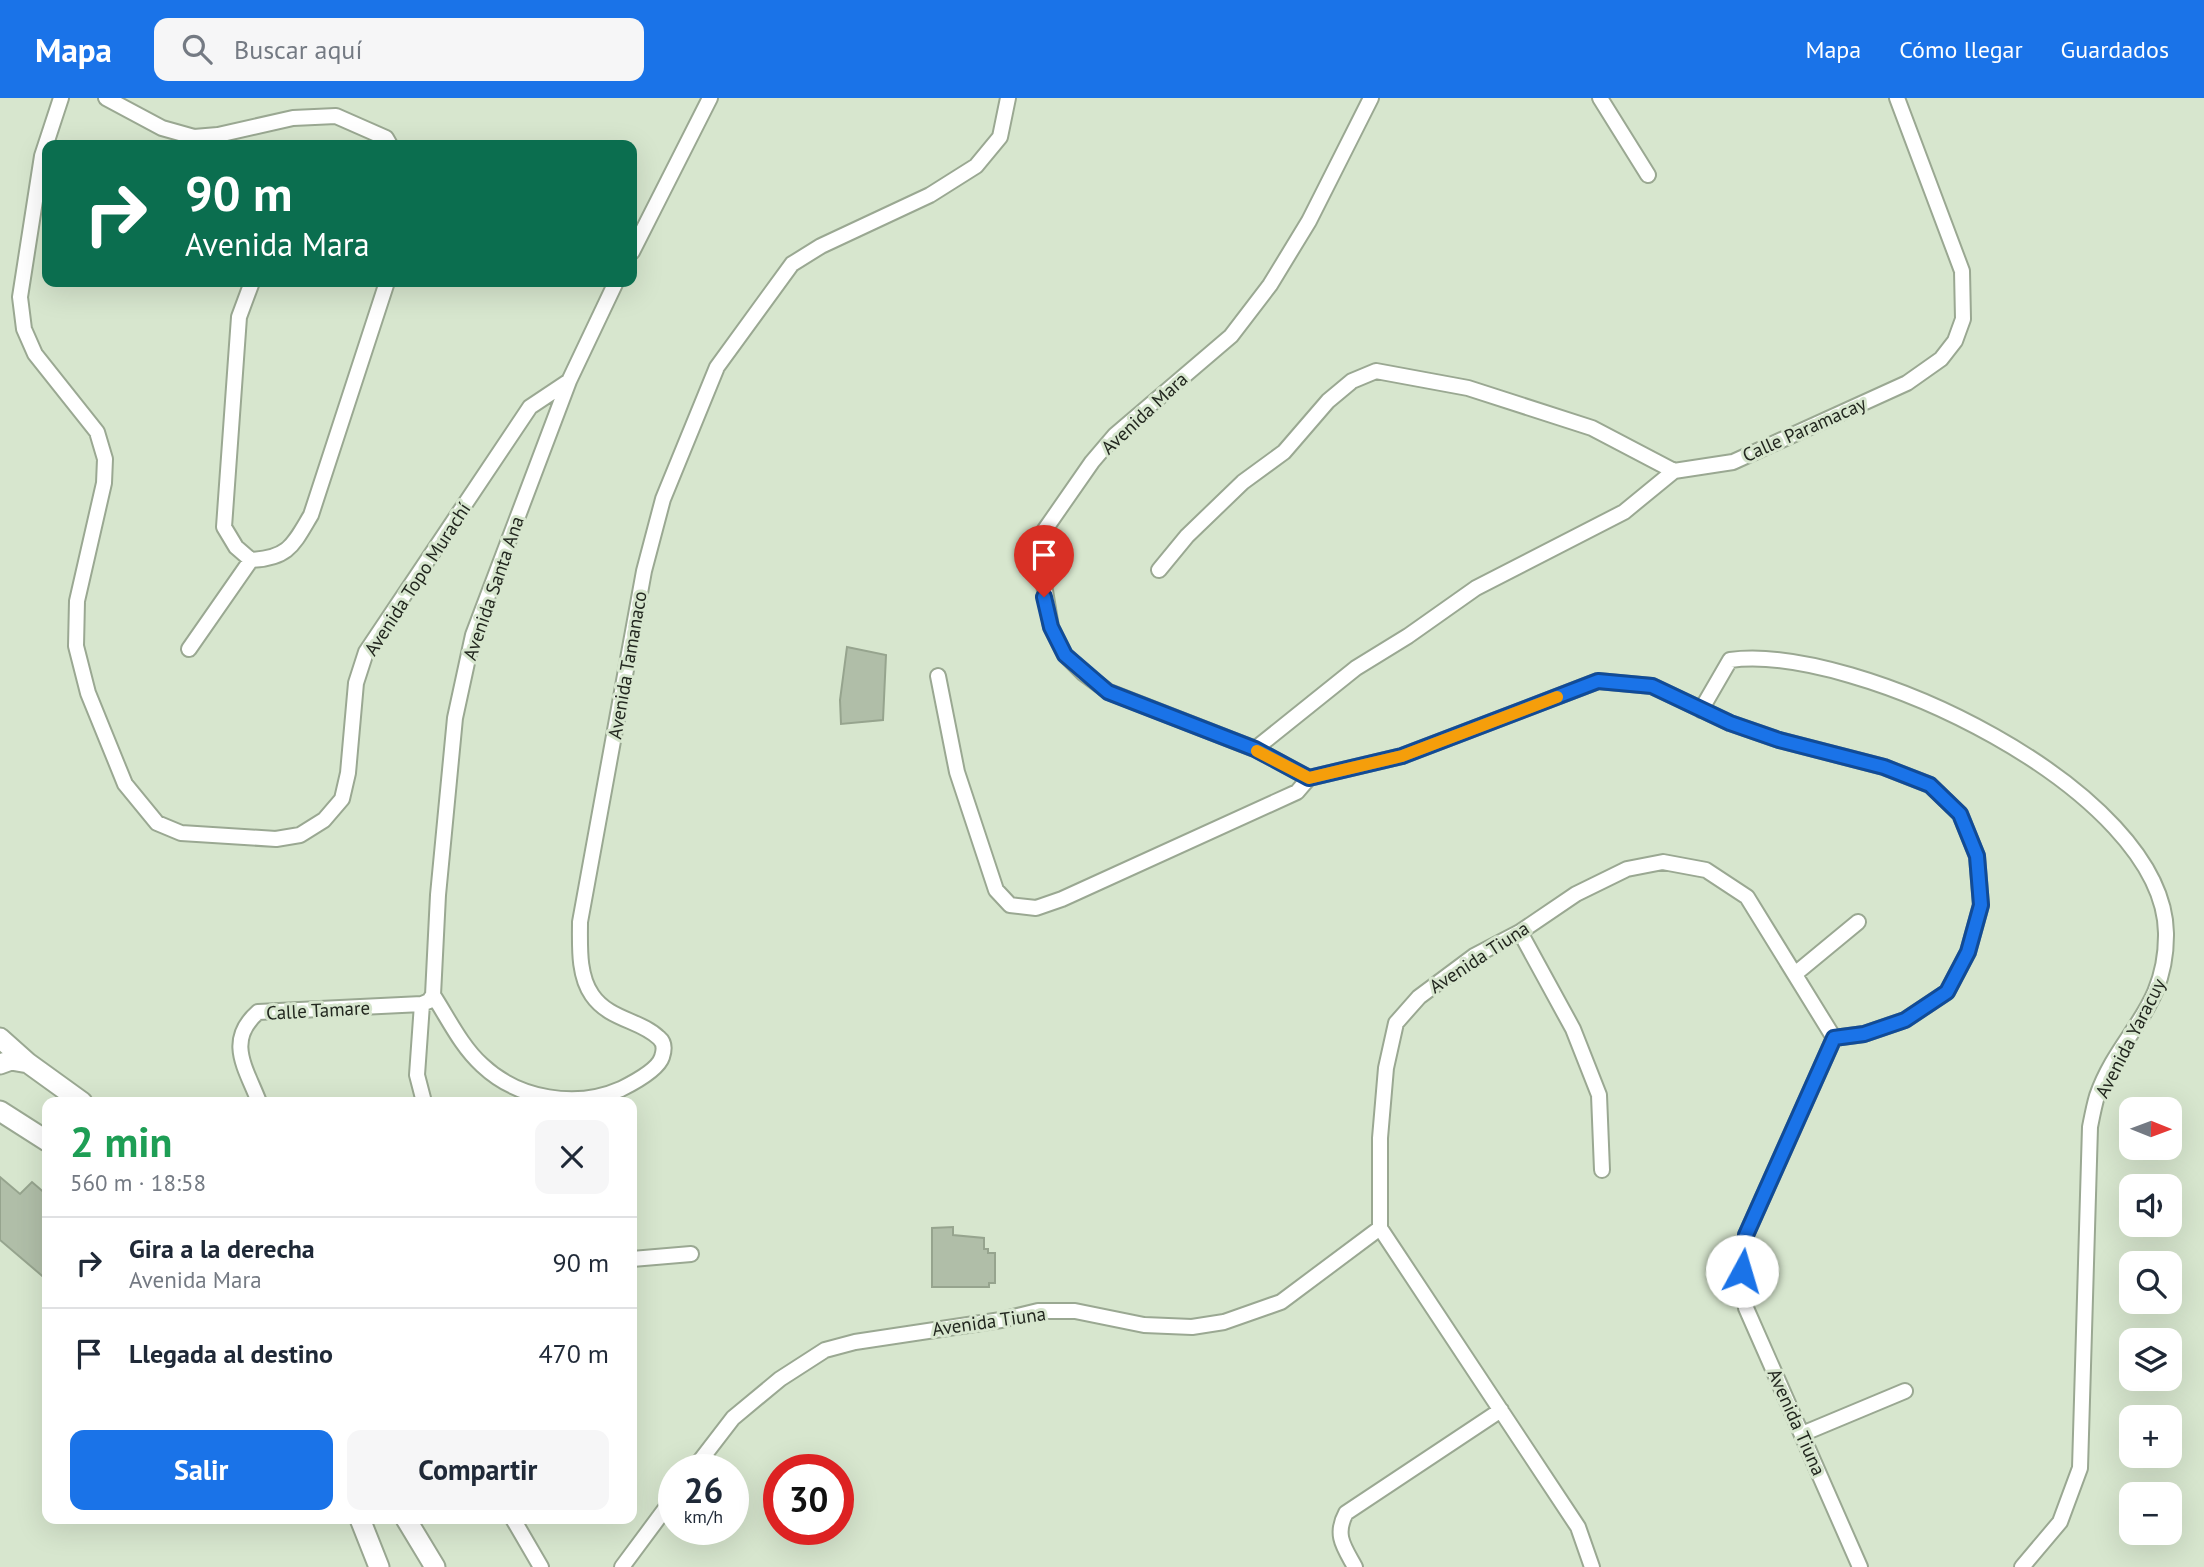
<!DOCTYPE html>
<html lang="es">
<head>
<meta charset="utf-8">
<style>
  :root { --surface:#fff; --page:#f6f6f7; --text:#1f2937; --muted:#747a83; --line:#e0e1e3; --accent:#1a73e8 }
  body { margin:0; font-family:"PT Sans",sans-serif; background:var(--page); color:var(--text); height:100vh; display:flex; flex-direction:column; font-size:26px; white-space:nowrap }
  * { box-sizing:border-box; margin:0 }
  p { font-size:23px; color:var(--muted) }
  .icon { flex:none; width:38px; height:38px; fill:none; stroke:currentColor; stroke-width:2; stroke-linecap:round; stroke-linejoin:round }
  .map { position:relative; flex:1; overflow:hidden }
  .panel { position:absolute; left:42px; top:999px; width:595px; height:427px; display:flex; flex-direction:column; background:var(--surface); border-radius:14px; box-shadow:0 7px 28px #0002 }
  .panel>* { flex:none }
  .guide { position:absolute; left:42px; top:42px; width:595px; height:147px; border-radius:14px; box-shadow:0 7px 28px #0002; background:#0b6e4f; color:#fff; overflow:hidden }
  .needle { width:46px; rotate:91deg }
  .buttons { position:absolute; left:2119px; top:999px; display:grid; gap:14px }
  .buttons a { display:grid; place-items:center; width:63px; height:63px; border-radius:14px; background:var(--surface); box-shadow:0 7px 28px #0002; font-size:35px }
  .speed { position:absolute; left:658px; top:1356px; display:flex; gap:14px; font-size:35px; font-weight:700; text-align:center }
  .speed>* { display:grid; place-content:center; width:91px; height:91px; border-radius:50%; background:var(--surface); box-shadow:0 7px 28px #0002; line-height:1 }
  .speed small { font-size:18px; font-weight:400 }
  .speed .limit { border:10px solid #d22; background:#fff; color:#111 }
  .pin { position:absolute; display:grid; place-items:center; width:60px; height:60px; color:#fff; margin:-72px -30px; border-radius:50% 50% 50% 0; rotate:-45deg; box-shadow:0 0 7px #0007 }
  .pin .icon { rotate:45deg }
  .me { position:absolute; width:77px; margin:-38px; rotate:6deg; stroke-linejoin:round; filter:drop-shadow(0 0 5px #0008) }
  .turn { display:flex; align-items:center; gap:24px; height:147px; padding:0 28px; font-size:32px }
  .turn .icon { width:91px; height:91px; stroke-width:2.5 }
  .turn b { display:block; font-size:49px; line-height:60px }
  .round { display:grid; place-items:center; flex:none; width:74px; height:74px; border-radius:14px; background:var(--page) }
  .head { display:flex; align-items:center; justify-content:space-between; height:119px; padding:0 28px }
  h1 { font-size:42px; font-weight:700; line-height:52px; color:#1e9e55 }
  .action { display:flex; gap:14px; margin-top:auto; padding:14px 28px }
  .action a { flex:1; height:80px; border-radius:14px; background:var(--accent); color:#fff; font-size:28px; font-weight:700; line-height:80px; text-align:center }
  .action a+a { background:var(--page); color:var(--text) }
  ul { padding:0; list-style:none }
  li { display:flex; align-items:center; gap:21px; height:91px; padding:0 28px; border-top:2px solid var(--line) }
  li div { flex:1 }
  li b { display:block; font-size:26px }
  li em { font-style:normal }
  header { display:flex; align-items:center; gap:42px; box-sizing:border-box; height:98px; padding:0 35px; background:var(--accent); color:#fff }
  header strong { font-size:33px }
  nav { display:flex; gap:38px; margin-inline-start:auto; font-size:24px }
  .search { width:490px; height:63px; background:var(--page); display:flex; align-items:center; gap:18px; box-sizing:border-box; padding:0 24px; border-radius:14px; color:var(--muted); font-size:26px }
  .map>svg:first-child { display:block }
  .building { fill:#b0bea8; stroke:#96a48e; stroke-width:2 }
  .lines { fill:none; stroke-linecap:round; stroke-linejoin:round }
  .minor-casing { stroke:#9aa892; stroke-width:18 }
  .tertiary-casing { stroke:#9aa892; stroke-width:23 }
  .minor { stroke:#fff; stroke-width:14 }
  .tertiary { stroke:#fff; stroke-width:19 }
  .route-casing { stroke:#114b97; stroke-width:18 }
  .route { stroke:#1a73e8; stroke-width:12 }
  .slow { stroke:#f59e0b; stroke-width:12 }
  .labels { text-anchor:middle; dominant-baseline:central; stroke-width:6; stroke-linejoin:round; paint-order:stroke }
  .street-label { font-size:19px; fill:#22271f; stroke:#d7e6ce }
</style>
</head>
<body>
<header>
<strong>Mapa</strong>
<div class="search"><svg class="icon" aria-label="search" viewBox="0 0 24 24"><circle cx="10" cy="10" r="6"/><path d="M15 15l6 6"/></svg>Buscar aquí</div>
<nav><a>Mapa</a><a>Cómo llegar</a><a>Guardados</a></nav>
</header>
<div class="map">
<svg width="2204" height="1469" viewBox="0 0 2204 1469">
  <rect width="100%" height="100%" fill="#d7e6ce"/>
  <path class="building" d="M847 549 886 557 883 622 841 626 840 602Z
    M0 1079 20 1096 32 1084 47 1097V1182L0 1142Z
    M953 1129V1137L984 1140V1151H988V1155H995V1185H989V1189H932V1130Z"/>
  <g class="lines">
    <g class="minor-casing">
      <path id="minor" d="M61 0 42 58 20 199 24 231 35 256 97 334 105 361 104 385 77 503 76 548 88 595 125 686 157 725 181 735 276 741 300 737 324 722 342 701 348 675 356 585 366 554 530 309 569 283
        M106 0 162 30 194 39 218 37 293 20 336 18 386 40 390 47
        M1371 0 1309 123 1270 187 1231 238 1115 337 1092 364 1044 433 1041 468 1051 529 1065 557 1083 575 1109 594 1255 651 1309 680 1402 658 1598 583 1652 588 1730 625 1779 642 1884 669 1930 687 1960 716 1977 758 1981 807 1968 854 1947 894 1905 922 1864 936 1834 940
        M1600 0 1648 77
        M632 154 710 0
        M252 184 239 219 224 429 236 449 251 462C289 460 293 447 311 417L387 184
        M1159 472 1187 438 1243 384 1284 354 1328 303 1352 283 1376 273 1468 290 1592 330 1674 373
        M189 551 251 462
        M938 578 957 674 996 792 1010 807 1036 810 1062 801 1297 694 1309 680
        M1701 612 1730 562C1855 545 2164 691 2166 835 2167 912 2119 935 2097 998 2094 1008 2092 1019 2090 1029L2080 1370 2060 1424 2022 1469
        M1255 651 1356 570 1408 538 1476 490 1624 414 1674 373 1733 364 1907 285 1941 261 1955 243 1963 221 1962 173 1897 0
        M1520 834 1573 931 1599 997 1602 1072
        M1795 876 1858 824
        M433 897C448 920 461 948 482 967 518 1001 576 1011 621 991 633 985 658 972 662 959 664 953 665 945 659 940 641 922 609 922 592 897 578 877 580 848 580 824L644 473 663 401 717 269 792 166 821 148 930 97 976 68 1000 39 1008 0
        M433 897 438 797 455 620 473 537 569 283 616 184
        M422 906 417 977 424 1004
        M1834 940 1746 1137 1742 1173 1746 1210 1860 1469
        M259 1004C246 970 225 943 258 914L422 906 429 903 433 897
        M1380 1130 1578 1429 1592 1469
        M632 1161 691 1156
        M1802 1336 1905 1293
        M693 1372 733 1320 780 1281 825 1252 855 1244 1001 1222 1038 1213H1075L1144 1227 1192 1229 1224 1224 1281 1204 1380 1130V1040L1386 970 1396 925 1419 899 1474 858 1520 834 1576 796 1627 771 1663 764 1706 772 1747 799 1834 940
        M513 1421 541 1469
        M622 1469 674 1399
        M1355 1469C1344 1449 1334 1437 1346 1415L1501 1312"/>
    </g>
    <g class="tertiary-casing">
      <path id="tertiary" d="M0 940 28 965 82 1004
        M0 966 11 962 28 965
        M0 1013 47 1043
        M360 1421 379 1469
        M406 1421 435 1469"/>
    </g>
    <use href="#minor" class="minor"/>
    <use href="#tertiary" class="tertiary"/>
  </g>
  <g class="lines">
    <g class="route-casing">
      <path id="route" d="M1044 499 1051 529 1065 557 1108 594 1255 651 1309 680 1402 658 1598 583 1652 588 1730 625 1779 642 1884 669 1930 687 1960 716 1977 758 1981 807 1968 854 1947 894 1905 922 1864 936 1834 940 1746 1137 1742 1173"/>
    </g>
    <use href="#route" class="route"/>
    <path class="slow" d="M1257 653 1309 680 1402 658 1557 599"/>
  </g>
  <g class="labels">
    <g class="street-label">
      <text transform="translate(1144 315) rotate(-43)">Avenida Mara</text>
      <text transform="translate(1804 331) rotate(-24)">Calle Paramacay</text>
      <text transform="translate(417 481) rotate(-57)">Avenida Topo Murachí</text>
      <text transform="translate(493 490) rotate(-71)">Avenida Santa Ana</text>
      <text transform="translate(627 567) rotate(-80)">Avenida Tamanaco</text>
      <text transform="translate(1479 859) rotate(-33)">Avenida Tiuna</text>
      <text transform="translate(318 912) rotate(-3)">Calle Tamare</text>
      <text transform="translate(2130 940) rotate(-63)">Avenida Yaracuy</text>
      <text transform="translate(989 1223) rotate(-8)">Avenida Tiuna</text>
      <text transform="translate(1797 1324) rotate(66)">Avenida Tiuna</text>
    </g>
  </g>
</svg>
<div class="buttons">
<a><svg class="needle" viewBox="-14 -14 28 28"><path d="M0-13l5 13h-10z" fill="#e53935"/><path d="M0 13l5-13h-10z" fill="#747a83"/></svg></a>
<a><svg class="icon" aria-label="sound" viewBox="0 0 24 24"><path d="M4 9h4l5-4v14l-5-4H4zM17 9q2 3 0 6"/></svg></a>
<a><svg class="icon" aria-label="search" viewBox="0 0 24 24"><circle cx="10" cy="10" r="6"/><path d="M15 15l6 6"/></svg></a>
<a><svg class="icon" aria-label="layers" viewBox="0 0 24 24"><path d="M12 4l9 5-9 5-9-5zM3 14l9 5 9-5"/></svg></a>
<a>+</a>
<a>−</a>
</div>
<div class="speed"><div>26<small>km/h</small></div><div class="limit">30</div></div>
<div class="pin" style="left:1044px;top:499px;background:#d93025"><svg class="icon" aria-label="arrive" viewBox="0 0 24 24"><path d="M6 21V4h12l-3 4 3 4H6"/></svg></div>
<svg class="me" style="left:1742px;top:1173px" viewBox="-20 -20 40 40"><circle r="19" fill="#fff"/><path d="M0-13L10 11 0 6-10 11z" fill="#1a73e8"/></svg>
<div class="guide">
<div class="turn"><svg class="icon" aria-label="right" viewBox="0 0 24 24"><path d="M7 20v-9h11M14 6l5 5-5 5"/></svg><div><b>90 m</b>Avenida Mara</div></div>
</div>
<section class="panel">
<div class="head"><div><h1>2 min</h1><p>560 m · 18:58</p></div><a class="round"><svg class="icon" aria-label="close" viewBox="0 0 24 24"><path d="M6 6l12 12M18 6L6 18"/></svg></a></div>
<ul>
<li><svg class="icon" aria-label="right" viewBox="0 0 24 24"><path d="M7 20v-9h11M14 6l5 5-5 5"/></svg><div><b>Gira a la derecha</b><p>Avenida Mara</p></div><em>90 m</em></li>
<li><svg class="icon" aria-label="arrive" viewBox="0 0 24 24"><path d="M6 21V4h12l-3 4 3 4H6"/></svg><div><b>Llegada al destino</b></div><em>470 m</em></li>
</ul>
<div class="action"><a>Salir</a><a>Compartir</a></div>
</section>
</div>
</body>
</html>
